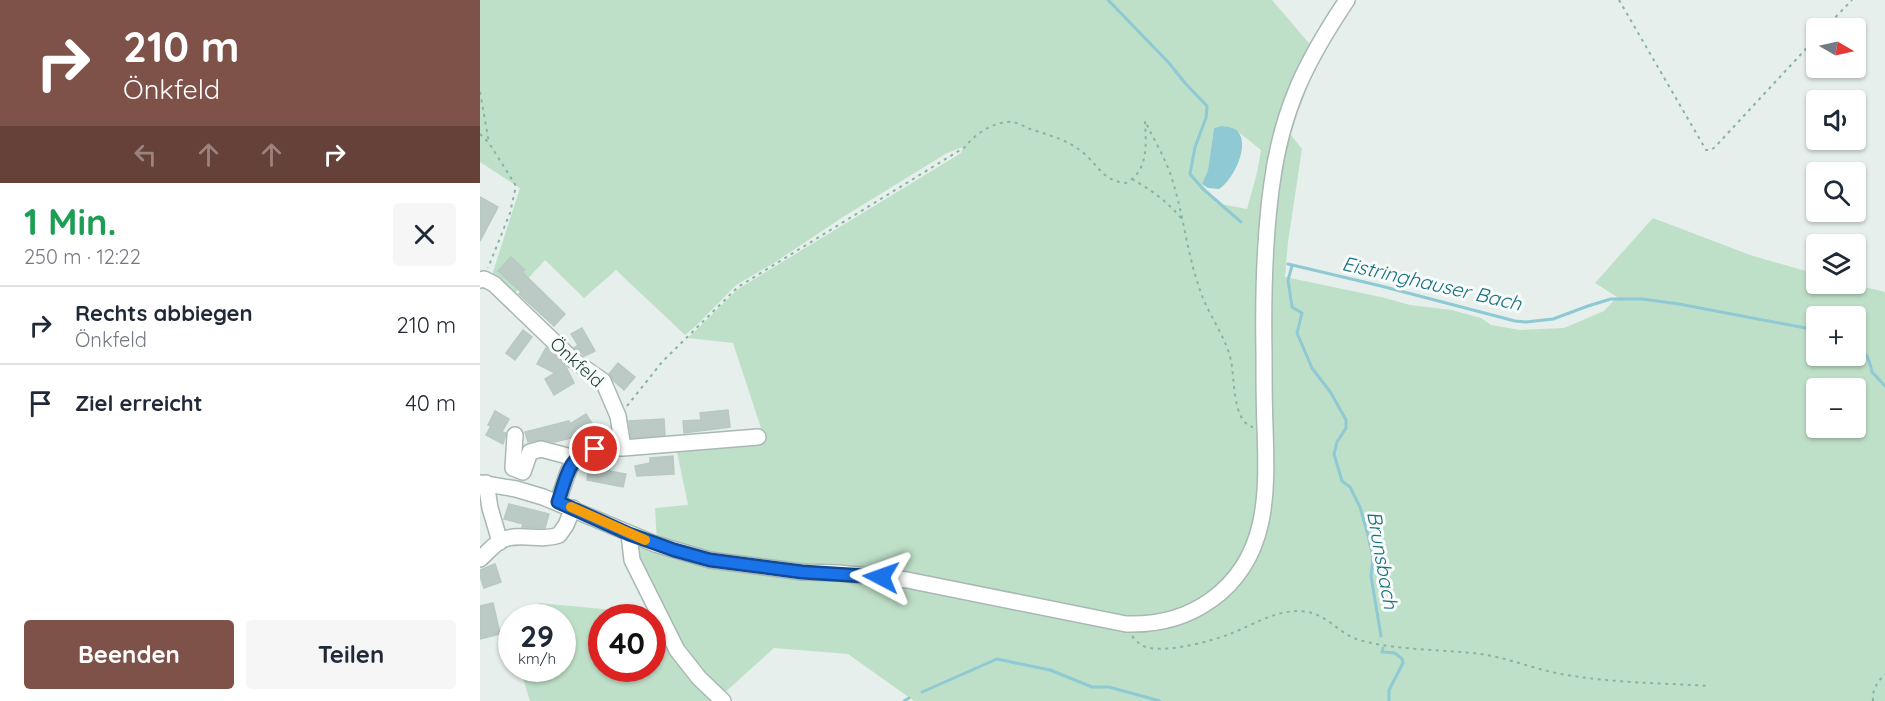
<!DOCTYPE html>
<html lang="de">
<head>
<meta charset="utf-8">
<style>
  :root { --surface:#fff; --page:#f6f6f7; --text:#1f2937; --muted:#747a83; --line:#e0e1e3; --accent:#7f5249 }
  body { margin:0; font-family:Quicksand,sans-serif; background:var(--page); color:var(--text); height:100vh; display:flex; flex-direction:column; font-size:22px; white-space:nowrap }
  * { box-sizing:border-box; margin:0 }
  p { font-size:20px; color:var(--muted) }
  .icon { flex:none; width:33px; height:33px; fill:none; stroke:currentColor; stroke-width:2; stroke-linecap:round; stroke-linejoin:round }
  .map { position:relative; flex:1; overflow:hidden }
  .drawer { display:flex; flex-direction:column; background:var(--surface); width:480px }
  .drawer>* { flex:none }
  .hud { background:#7f5249; color:#fff; overflow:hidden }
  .needle { width:39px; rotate:99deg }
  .tools { position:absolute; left:1326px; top:18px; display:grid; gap:12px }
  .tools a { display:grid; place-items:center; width:60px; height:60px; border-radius:6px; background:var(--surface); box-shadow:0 2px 4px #0004; font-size:30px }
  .speed { position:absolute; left:18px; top:604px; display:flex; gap:12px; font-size:30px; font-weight:700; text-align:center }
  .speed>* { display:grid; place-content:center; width:78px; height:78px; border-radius:50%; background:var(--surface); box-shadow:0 2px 4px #0004; line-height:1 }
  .speed small { font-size:15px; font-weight:400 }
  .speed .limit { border:9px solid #d22; background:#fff; color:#111 }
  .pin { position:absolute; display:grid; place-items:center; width:51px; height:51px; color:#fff; margin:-26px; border:3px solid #fff; border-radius:50%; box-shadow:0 2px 6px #0007 }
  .me { position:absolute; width:66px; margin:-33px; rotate:274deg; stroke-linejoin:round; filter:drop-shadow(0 0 4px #0008) }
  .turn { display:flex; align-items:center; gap:21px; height:126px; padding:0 24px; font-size:27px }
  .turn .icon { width:78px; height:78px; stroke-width:2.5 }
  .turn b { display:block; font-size:42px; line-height:51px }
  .lanes { display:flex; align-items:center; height:57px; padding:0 24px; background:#0003; justify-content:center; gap:30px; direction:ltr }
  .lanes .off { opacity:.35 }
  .round { display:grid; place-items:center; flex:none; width:63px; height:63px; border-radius:6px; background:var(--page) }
  .summary { display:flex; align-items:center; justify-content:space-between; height:102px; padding:0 24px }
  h1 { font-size:36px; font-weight:800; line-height:45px; color:#1e9e55 }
  .primary-button { display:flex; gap:12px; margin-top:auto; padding:12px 24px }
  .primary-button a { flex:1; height:69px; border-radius:6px; background:var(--accent); color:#fff; font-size:24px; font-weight:800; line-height:69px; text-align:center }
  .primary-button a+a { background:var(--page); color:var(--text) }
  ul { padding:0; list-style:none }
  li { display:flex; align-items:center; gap:18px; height:78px; padding:0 24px; border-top:2px solid var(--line) }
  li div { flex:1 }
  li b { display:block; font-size:22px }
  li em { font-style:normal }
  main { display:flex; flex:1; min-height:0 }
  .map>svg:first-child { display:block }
  .green { fill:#bfe0c8; fill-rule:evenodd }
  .water { fill:#8ec9d4 }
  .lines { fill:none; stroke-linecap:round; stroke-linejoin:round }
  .stream { stroke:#8ec9d4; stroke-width:3 }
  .building { fill:#bbcac4; stroke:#b8c9c2; stroke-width:1.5 }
  .minor-casing { stroke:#a8b8b2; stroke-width:18 }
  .path { stroke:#86b3a5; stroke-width:2; stroke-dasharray:3 4.5; stroke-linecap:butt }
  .minor { stroke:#fff; stroke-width:15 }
  .route-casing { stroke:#114b97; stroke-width:15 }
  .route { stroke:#1a73e8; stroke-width:10 }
  .slow { stroke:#f59e0b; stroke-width:10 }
  .labels { text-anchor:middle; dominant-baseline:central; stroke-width:6; stroke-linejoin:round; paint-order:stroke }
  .street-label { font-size:18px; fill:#24423a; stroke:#f7fbf9 }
  .water-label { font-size:20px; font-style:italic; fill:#1c6f80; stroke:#f7fbf9 }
</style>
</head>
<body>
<main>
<section class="drawer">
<div class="hud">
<div class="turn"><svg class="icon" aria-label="right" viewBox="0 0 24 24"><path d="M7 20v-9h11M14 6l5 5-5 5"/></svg><div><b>210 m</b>Önkfeld</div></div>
<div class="lanes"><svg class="icon off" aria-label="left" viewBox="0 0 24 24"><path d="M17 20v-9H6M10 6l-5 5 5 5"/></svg><svg class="icon off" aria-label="ahead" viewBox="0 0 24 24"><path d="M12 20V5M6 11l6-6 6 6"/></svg><svg class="icon off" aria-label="ahead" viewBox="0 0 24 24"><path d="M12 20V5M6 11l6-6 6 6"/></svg><svg class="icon" aria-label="right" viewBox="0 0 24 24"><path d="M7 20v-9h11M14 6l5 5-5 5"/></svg></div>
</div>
<div class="summary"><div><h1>1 Min.</h1><p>250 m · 12:22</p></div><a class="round"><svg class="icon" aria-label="close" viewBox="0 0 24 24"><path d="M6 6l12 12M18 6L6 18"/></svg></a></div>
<ul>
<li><svg class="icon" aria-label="right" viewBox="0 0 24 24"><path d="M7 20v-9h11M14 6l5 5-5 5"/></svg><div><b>Rechts abbiegen</b><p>Önkfeld</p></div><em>210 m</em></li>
<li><svg class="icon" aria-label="arrive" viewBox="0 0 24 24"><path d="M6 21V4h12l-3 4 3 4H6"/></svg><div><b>Ziel erreicht</b></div><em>40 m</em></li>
</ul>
<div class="primary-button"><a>Beenden</a><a>Teilen</a></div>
</section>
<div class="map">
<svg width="1405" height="701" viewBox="0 0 1405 701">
  <rect width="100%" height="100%" fill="#e6efeb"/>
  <path class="green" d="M0 0H792L834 49 817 88 804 126 822 149 808 242 805 277 901 297 930 305 972 310 1001 318 1011 325 1040 330 1084 328 1124 311 1137 297 1115 283 1173 218 1270 255 1336 274V284H1372L1405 292V701H434L368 654 294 648 241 696 220 675 198 647 156 561 151 538C231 572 316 571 401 580 434 584 467 592 500 598 549 606 599 613 646 632V624L500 593 467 589V586L401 573 358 570 322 569 230 558 177 543 175 508 208 505 197 452 285 440 253 343 208 338 258 289 481 153 483 147 467 153 363 217 294 263 256 285 217 325 205 335 136 270 104 298 65 260 35 293 12 275 40 188 0 162ZM741 126 756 130 781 150 777 173 767 209 736 203 722 184 728 170 734 128ZM1336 316H1376V356H1336ZM1336 388H1376V428H1336ZM786 501 789 504C784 532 775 558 757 581L754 579 767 561 776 543Z
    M59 603 175 614 243 701H50L40 669H82V618H56L60 616ZM122 618H172V669H122Z"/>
  <path class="water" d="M741 126C747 127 756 127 759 133 769 148 753 180 739 189L728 188 722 184 728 170 734 128Z"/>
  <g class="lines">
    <path class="stream" d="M628 0 689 63 705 83 727 106 726 118 715 147 710 174 722 188 761 222
      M808 264 901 286 1035 321 1046 322 1073 319 1108 306 1131 299H1162L1199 304 1336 330
      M812 266 808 280 812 307 822 313 817 333 832 368 851 393 866 420V428L857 442 854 454 862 481 870 487 880 507 888 535 893 558 891 576 901 636
      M1376 344C1387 354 1389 358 1392 372L1405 386
      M903 648 902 652 915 653 922 659 923 663 909 690V701
      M442 692 517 659 570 670 612 687H629L680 701
      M424 701 429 698"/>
  </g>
  <path class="building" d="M0 197 18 207 0 241Z
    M31 257 45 270 42 272 85 314 74 326 39 294 41 292 18 271Z
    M102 328 115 351 105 356 94 348 98 345 91 334Z
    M43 330 52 337 35 360 26 353Z
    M66 348 86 367 94 383 74 395 65 379 75 373 57 364Z
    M138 363 155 377 144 390 134 381 129 374Z
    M248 410 250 427 204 433 203 421 221 420 220 413Z
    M15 411 29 419 22 432 26 433 23 444 6 435 11 426 8 425Z
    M106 414 118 433 102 443 92 446 91 438 74 442 59 440 48 442 45 432 89 421 90 424Z
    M184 419 185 435 151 438 149 421Z
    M193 456 194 474 157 476 155 466 170 463V458Z
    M110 463 130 468 129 471 146 474 143 487 107 480Z
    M29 504 69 514 65 528 42 527 43 524 24 519Z
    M15 564 21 582 4 588 0 576V570Z
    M13 603 20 634 0 639V606Z"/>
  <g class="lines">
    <g class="minor-casing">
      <path id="minor" d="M0 280 4 279 14 284 93 360 123 381 138 416 143 448C91 447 93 457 78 502
        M35 435 33 468 43 472 50 452 61 449 95 458
        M143 448 278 437
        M0 483 36 489 63 497 175 544 230 560 322 572 358 573 427 580 646 624C677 625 706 618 731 600 790 558 787 491 785 427 784 403 784 379 784 354 783 297 784 239 792 183 802 109 826 61 867 0
        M6 483 10 508 20 542
        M149 534 152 560 197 650 219 678 243 701
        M0 559C7 553 14 544 22 540 40 532 62 542 79 535L86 525 93 508"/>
    </g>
    <path class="path" d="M1139 0 1226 150H1231L1235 147 1336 38
      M1345 28 1372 0
      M0 92 9 143
      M0 134 9 143 36 186 30 213 8 268
      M652 179C670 189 688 202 701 218
      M147 406 182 362 258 287 485 147C494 135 511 123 528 122 536 121 543 126 550 129 568 135 586 139 601 151 618 164 622 181 646 183 669 170 666 145 665 121 674 140 686 159 692 179 704 216 707 254 720 290 728 315 746 336 751 361 755 378 752 422 773 427
      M652 636C657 642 662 647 670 648 691 652 731 641 750 634 775 624 800 607 828 612 848 616 860 634 879 640 919 651 961 649 1001 654 1028 658 1054 669 1081 674 1130 683 1181 683 1230 686
      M1393 701C1392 689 1397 683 1405 674"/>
    <use href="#minor" class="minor"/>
  </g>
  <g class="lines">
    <g class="route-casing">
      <path id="route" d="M115 449C88 455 86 479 78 502L149 534 194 550 230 560 322 572 401 577"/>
    </g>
    <use href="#route" class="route"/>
    <path class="slow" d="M91 507 165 540"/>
  </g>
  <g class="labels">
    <g class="street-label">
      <text transform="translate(97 362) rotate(42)">Önkfeld</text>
    </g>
    <g class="water-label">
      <text transform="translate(952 283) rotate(13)">Eistringhauser Bach</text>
      <text transform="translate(903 560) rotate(80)">Brunsbach</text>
    </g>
  </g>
</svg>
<div class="tools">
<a><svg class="needle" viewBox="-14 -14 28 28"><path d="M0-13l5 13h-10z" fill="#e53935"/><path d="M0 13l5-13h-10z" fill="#747a83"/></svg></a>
<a><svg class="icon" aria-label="sound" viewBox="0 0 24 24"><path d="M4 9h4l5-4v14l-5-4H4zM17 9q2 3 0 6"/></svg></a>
<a><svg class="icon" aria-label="search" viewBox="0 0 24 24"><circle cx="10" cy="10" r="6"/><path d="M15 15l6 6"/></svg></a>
<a><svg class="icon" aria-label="layers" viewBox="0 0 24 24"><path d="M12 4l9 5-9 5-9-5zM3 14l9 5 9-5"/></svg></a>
<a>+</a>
<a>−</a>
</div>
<div class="speed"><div>29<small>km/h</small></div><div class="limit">40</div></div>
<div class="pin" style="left:115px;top:449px;background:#d93025"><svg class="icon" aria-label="arrive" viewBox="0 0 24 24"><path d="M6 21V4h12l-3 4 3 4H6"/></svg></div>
<svg class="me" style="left:401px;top:577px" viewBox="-20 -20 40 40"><path d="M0-17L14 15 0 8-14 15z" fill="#1a73e8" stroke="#fff" stroke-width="4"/></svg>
</div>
</main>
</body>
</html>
